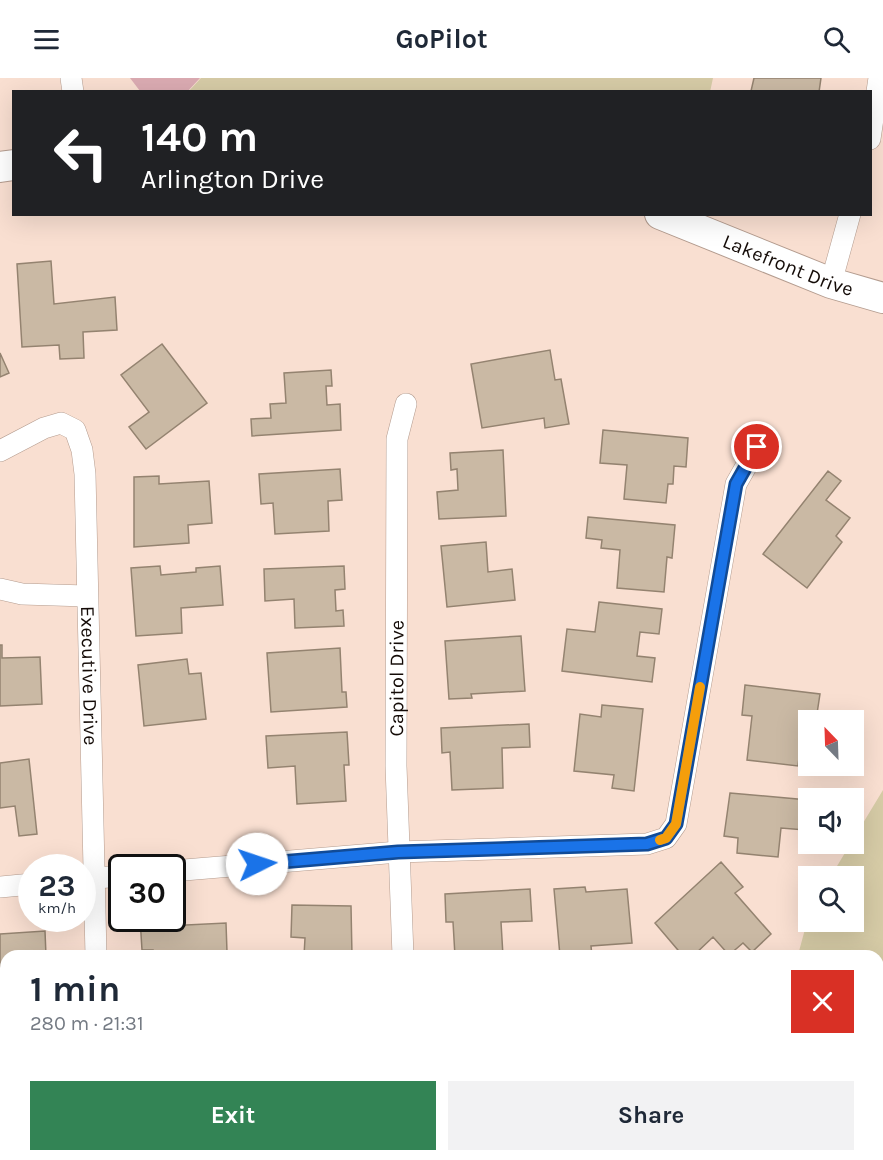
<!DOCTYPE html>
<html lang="en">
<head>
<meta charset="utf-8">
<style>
  :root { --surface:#fff; --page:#f2f2f3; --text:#1f2937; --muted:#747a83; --accent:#338455 }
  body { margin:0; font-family:Karla,sans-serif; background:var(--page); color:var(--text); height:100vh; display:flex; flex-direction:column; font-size:22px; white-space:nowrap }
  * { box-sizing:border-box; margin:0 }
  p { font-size:20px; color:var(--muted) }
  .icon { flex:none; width:33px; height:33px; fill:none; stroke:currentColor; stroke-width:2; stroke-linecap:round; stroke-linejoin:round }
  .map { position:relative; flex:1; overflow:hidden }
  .panel { position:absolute; left:0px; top:872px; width:884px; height:212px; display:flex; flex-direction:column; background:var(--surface); border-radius:18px 18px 0 0; box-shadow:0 6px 24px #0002 }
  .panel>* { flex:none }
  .guide { position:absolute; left:12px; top:12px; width:860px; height:126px; border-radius:0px; box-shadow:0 6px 24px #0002; background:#202124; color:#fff; overflow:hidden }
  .needle { width:39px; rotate:337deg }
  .buttons { position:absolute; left:798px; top:632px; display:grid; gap:12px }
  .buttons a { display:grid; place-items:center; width:66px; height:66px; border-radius:0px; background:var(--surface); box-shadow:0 6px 24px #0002; font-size:30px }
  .speed { position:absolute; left:18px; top:776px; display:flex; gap:12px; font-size:30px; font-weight:700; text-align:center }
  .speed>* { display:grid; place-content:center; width:78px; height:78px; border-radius:50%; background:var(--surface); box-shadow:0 6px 24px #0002; line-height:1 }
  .speed small { font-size:15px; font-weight:400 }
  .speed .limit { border:3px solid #111; border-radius:9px; background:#fff; color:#111 }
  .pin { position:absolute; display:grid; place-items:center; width:51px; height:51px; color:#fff; margin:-26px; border:3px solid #fff; border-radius:50%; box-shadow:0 2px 6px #0007 }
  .me { position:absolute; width:66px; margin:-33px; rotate:86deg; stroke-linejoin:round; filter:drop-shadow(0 0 4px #0008) }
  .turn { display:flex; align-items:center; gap:21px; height:126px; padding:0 30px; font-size:27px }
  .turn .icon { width:78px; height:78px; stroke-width:2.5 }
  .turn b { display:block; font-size:42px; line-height:51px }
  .round { display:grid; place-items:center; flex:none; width:63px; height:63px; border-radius:0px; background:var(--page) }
  .overview { display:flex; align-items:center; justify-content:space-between; height:102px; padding:0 30px }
  h1 { font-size:36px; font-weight:700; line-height:45px }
  .primary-button { display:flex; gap:12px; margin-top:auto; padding:12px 30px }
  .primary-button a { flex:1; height:69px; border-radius:0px; background:var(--accent); color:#fff; font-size:24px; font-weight:700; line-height:69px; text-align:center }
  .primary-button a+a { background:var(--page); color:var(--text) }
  header { display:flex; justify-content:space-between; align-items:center; height:78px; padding:0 30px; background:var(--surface); font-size:27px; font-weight:700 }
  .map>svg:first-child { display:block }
  .green { fill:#d6cba6 }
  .water { fill:#dbabb2 }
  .building { fill:#cab9a4; stroke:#948370; stroke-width:1.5 }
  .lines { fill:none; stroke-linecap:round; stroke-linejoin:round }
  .street-casing { stroke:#b49c8f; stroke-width:22 }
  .secondary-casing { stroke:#b49c8f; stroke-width:32 }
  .street { stroke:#fff; stroke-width:21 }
  .secondary { stroke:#fff; stroke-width:30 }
  .route-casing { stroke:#114b97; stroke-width:15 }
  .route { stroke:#1a73e8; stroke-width:10 }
  .slow { stroke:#f59e0b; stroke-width:10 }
  .labels { text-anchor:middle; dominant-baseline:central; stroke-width:4.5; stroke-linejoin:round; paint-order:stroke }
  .street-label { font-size:20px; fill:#140b07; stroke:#f9dfd1 }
</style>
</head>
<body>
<header><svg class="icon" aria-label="menu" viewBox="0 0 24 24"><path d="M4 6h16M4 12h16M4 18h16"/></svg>GoPilot<svg class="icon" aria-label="search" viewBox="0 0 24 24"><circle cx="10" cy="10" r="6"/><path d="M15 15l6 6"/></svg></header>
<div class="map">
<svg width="883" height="1082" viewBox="0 0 883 1082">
  <rect width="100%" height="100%" fill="#f9dfd1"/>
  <path class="green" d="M201 0H713L710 14H188Z
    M883 712V1082H776V1077H878V878L798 877 808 840V843H854V798H831Z"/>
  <path class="water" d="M130 0H200L187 14 140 13Z
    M591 1077H704V1082H592Z"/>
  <path class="building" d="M754 0H821L819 14 751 13Z
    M51 183 54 226 115 219 117 252 83 254 84 280 60 281 59 267 22 269 17 186Z
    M162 266 207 325 146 371 129 349 149 334 121 297Z
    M550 272 555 302 561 301 569 346 545 350 544 340 482 350 471 286Z
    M0 275 9 295 0 299Z
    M331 292 332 308H326L327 327 340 326 341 352 252 358 251 341 271 340 270 326 286 325 284 295Z
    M603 352 688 360 686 389 674 388 673 406H668L666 425 624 421 627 387 600 385Z
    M503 372 506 438 439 441 437 414 458 412 457 391 451 392 450 375Z
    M340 391 342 422 328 423 329 453 275 456 273 425 261 426 259 396Z
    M828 393 841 403 826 422 850 440 836 458 842 464 807 510 763 476Z
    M159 398V406L209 403 212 445 188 447 189 465 134 469V399Z
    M588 439 675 447 672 480 667 479 664 514 617 510 620 472 601 470 602 462 586 460Z
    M486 464 488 494 512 491 515 522 447 529 441 468Z
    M160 488 161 497 196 494V490L220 488 223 527 181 530 182 555 136 558 131 490Z
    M344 488 345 511 335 512 336 533 343 532 344 548 295 550 294 521 265 523 264 491Z
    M599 524 662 531 659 556 640 554 637 578 655 580 652 604 562 593 567 551 595 554Z
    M521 558 525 613 471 616 472 620 449 621 445 563Z
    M0 567H2V580L40 579 42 626 0 628Z
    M340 570 342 614H346L347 629 271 634 267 575Z
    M187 581 189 596 201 595 206 641 144 648 138 587Z
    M745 607 820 616 816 642H808V656L802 655 798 688 747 682 752 638 742 637Z
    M602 627 643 631 634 713 612 710 614 697 574 693 580 636 601 639Z
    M529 646 530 669 502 670 503 710 452 712 450 674 442 675 441 650Z
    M347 654 349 687H344L346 723 297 726 295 688 268 690 266 658Z
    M29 681 37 756 19 758 15 728 0 730V685Z
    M730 715 808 722 805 752 781 750 778 779 737 775 738 760 724 758Z
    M721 784 743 809 735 815 771 856 752 874 743 865 729 877 713 859 693 878H683L655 845Z
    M585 809 586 814 627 811 632 865 591 868 592 878H560L554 811Z
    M530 811 532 843 501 844 503 878H455L453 844H446L445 816Z
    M292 827 351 828 352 878H304L305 860 291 859Z
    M140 840H166V848L226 845 227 874 205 875V878H153V872H142Z
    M45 853 46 878H6V921L0 922V856Z
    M0 953H6V1015L0 1016Z
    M6 1028V1077H51L52 1082H0V1029Z
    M145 1077H213V1082H145Z"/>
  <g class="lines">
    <g class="street-casing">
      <g id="street">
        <path d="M71 0 73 14"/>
        <path d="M870 61 879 0"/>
        <path d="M831 205 850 136"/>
        <path id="s1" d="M0 373 44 350 61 345 75 352 82 372 85 396 96 878"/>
        <path d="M0 511 22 516 86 518"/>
        <path d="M172 793 398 774 647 766 666 760 676 746 736 406 757 369"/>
        <path d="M83 801 122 798"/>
        <path d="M0 809 32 806"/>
        <path id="s2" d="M403 878 396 688 397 361 406 326"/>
        <path d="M100 1077 101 1082"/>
        <path d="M410 1077 411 1082"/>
      </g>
    </g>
    <g class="secondary-casing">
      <g id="secondary">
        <path d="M0 89 14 87"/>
        <path id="s3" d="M660 136 831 205 883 220"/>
      </g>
    </g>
    <use href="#street" class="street"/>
    <use href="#secondary" class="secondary"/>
  </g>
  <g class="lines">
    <g class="route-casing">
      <path id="route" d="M257 786 398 774 647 766 666 760 676 746 736 406 757 369"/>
    </g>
    <use href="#route" class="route"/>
    <path class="slow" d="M660 762 666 760 676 746 700 609"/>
  </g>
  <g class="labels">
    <g class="street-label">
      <text stroke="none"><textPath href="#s3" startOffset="138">Lakefront Drive</textPath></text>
      <text stroke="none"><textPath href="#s1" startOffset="330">Executive Drive</textPath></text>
      <text stroke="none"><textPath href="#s2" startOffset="278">Capitol Drive</textPath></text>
    </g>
  </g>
</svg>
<div class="buttons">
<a><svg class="needle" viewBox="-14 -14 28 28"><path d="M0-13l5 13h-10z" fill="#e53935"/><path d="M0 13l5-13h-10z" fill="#747a83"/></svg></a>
<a><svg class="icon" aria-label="sound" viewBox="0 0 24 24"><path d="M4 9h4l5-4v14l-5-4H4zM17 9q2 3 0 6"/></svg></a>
<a><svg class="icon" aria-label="search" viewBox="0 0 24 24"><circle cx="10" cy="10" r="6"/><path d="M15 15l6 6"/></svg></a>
</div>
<div class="speed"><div>23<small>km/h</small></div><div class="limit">30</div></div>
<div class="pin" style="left:757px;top:369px;background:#d93025"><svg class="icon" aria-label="arrive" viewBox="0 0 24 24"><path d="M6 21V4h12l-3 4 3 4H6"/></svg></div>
<svg class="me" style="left:257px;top:786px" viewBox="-20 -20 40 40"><circle r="19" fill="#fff"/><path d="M0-13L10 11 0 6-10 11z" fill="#1a73e8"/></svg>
<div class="guide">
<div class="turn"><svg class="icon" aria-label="left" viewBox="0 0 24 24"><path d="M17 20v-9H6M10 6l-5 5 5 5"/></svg><div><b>140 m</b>Arlington Drive</div></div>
</div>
<section class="panel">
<div class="overview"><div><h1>1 min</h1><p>280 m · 21:31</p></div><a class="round" style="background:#d93025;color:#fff"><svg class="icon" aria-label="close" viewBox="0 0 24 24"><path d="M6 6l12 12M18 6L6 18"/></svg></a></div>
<div class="primary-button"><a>Exit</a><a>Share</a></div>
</section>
</div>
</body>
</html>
